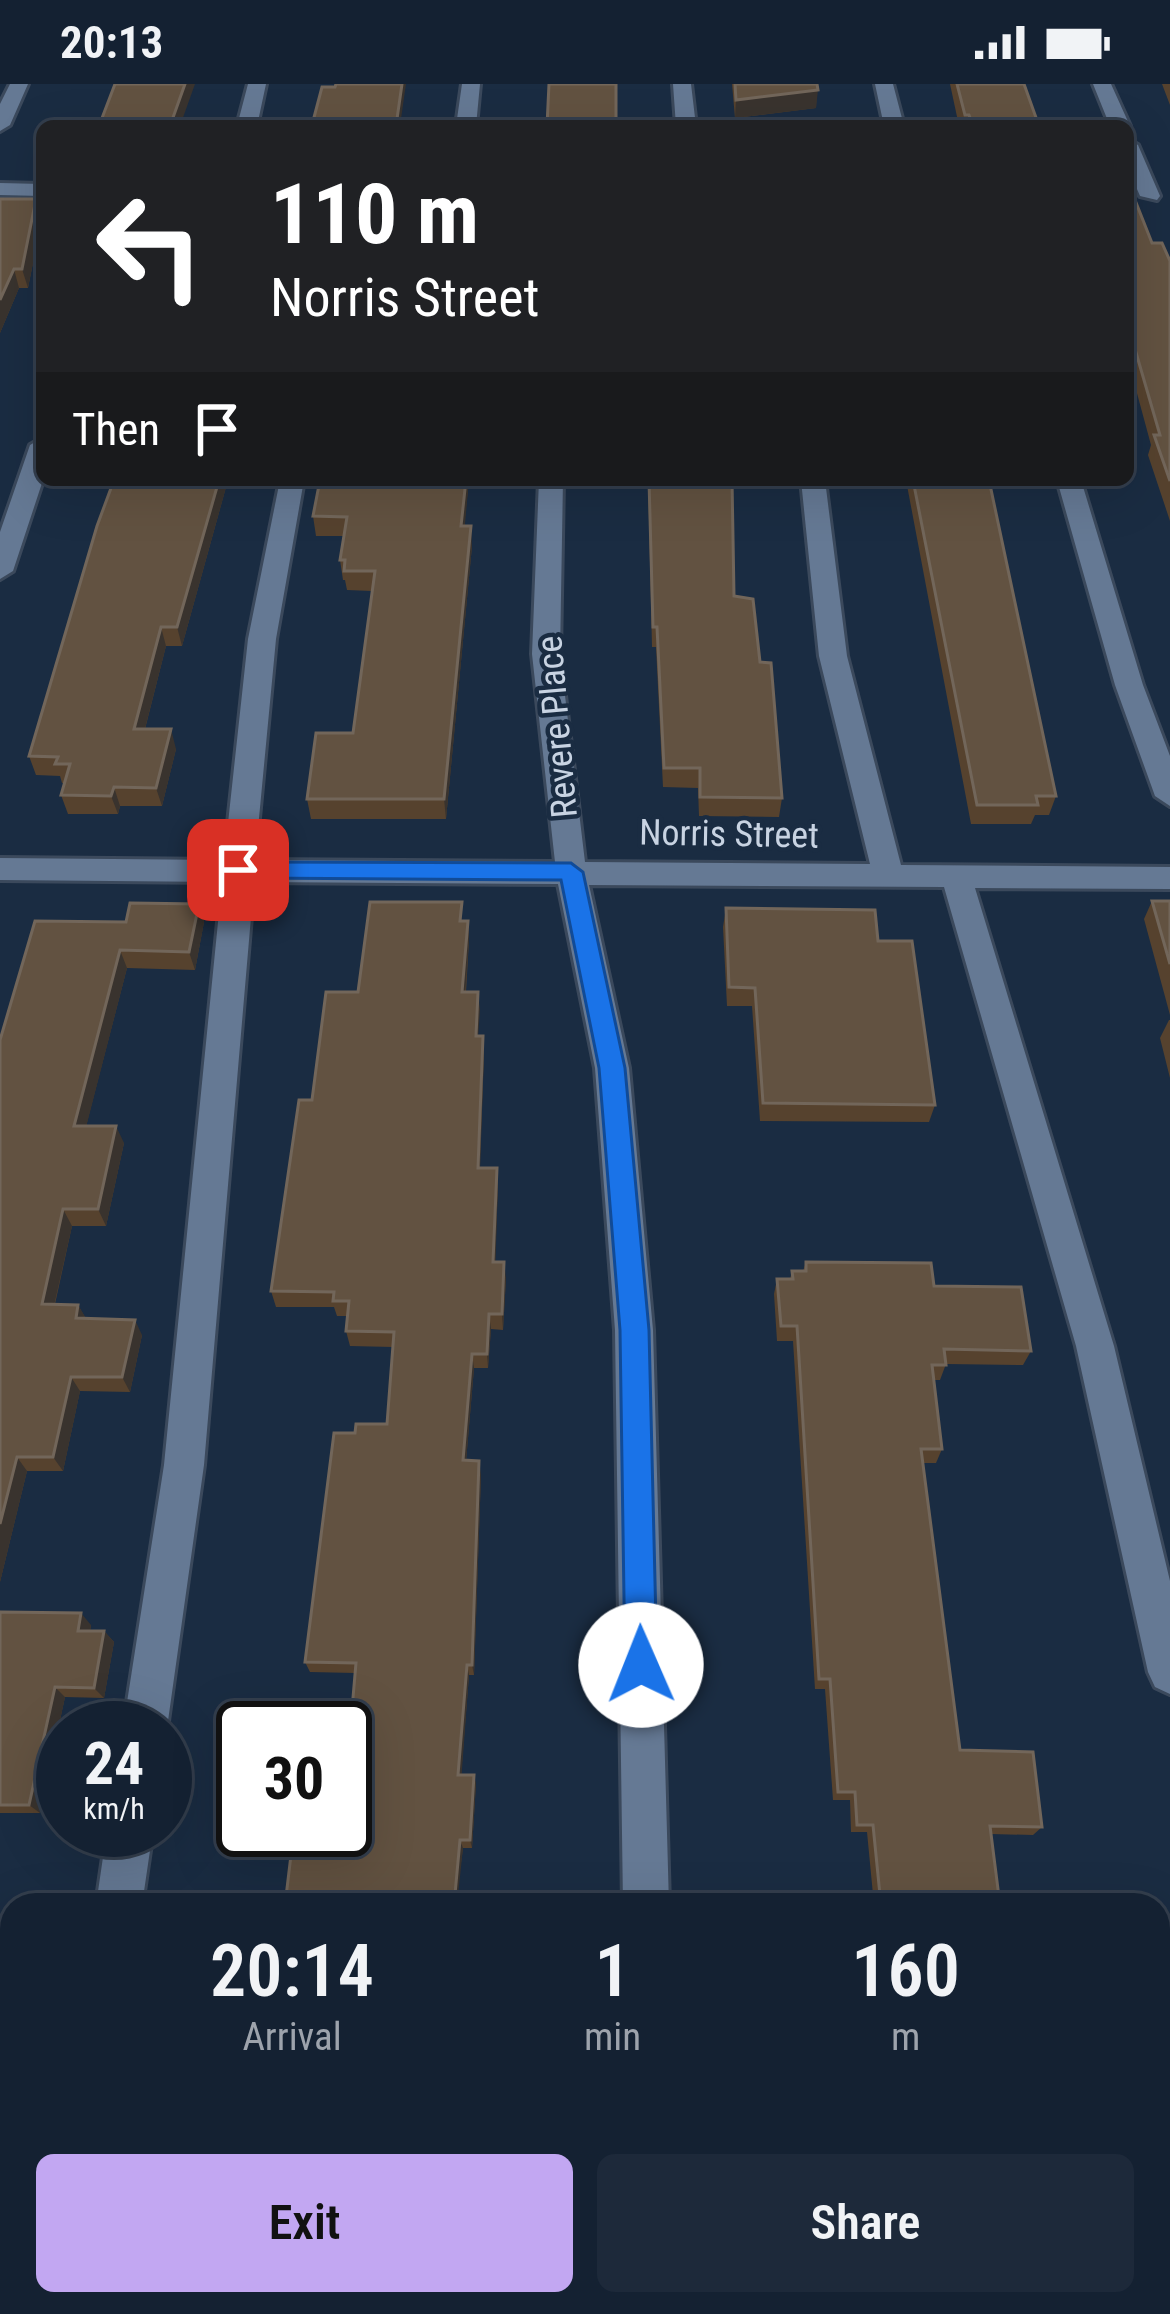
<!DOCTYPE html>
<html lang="en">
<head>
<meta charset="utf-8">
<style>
  :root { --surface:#142132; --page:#1d293a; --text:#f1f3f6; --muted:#9da3ac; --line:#333e4d; --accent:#c2a7f2 }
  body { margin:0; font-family:"Roboto Condensed",sans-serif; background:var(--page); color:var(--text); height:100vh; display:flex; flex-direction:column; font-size:45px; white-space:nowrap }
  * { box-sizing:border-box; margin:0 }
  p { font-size:39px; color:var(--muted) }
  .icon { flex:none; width:66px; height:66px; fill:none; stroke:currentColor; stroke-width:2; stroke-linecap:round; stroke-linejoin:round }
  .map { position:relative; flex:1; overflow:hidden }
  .details { position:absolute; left:0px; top:1809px; width:1170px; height:423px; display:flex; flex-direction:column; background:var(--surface); border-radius:36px 36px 0 0; box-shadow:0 12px 48px #0002,0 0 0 3px var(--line) }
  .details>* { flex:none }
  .banner { position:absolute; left:36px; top:36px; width:1098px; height:366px; border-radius:18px; box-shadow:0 12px 48px #0002,0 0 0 3px var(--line); background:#202124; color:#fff; overflow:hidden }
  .speed { position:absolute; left:36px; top:1617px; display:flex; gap:24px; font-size:60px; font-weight:700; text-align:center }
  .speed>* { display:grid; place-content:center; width:156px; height:156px; border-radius:50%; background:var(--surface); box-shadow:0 12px 48px #0002,0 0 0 3px var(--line); line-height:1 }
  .speed small { font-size:30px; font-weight:400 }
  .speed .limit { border:6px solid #111; border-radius:18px; background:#fff; color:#111 }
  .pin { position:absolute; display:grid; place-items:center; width:102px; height:102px; color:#fff; margin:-51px; border-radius:24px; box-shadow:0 6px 18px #0006 }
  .me { position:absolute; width:132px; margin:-66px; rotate:359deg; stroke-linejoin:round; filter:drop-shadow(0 0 9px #0008) }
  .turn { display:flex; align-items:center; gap:42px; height:252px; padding:0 36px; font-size:54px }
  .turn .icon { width:156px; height:156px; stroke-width:2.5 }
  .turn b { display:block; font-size:84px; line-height:102px }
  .then { display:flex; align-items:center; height:114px; padding:0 36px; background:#0003; gap:24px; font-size:45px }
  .eta { display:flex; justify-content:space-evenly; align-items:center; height:204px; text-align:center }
  .eta b { font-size:72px; font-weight:600; line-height:84px }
  .cta { display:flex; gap:24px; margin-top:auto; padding:24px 36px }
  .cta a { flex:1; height:138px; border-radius:18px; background:var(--accent); color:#111; font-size:48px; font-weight:600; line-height:138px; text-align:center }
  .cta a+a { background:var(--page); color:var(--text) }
  .status { display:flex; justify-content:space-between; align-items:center; height:84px; padding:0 60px; background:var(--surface); direction:ltr }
  .status svg { height:33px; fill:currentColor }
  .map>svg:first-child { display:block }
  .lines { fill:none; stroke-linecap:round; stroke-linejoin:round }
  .minor-casing { stroke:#3b495c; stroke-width:6 }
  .minor { fill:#657994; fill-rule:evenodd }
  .wall { fill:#56422e }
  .shaded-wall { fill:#39332e }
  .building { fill:#625241; stroke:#72665a; stroke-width:3 }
  .route { fill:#1a73e8; stroke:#114b97; stroke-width:3 }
  .labels { text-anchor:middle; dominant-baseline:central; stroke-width:9; stroke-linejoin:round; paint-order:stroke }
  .street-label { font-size:36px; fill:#c8d3e2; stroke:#1a2c42 }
</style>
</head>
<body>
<div class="status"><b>20:13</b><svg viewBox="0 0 49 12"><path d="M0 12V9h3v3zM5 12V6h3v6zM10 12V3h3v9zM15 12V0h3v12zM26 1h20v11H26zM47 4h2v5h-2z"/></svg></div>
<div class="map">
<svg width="1170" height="2230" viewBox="0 0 1170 2230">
  <rect width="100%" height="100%" fill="#1a2c42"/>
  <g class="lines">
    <g class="minor-casing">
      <path id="minor" d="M10 0H28L10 41 0 47V20Z
        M248 0H266L257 42H237Z
        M462 0H480L476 42H456Z
        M673 0H691L696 42H676Z
        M875 0H893L904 42H884Z
        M1093 0H1111L1130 42 1128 45 1110 42Z
        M1128 55 1138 61 1160 112 1157 116 1140 112 1128 84Z
        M0 99 42 100V112L0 111Z
        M42 354 43 396 13 487 0 495V448L30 361Z
        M280 396H304L276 555 255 776 555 778 532 570 539 396H563L560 570 585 778 870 780 819 572 801 396H825L847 572 901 781 1170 783V805L975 804 1114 1262 1170 1497V1610L1155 1603 1148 1588 1076 1262 944 803 589 801 629 984 653 1246 669 1821H623L615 1246 595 984 558 800 254 798 204 1381 167 1644 165 1649V1644H123L164 1381 222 798 0 796V774L224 776 248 555Z
        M1057 396H1081L1143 601 1170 672V722L1155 712 1115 601Z
        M107 1746H153L142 1821H96Z
        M33 2220H85V2230H31Z
        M628 2220H680L681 2230H627Z"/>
    </g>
    <use href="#minor" class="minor"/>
  </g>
  <path class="wall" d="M732 0H817L816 24 735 34Z
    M950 0H1024L1039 42H959Z
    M1162 0H1170V21Z
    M0 115 42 134 28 204H19L0 249Z
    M1128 116 1152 159 1170 177V437L1148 371 1151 361 1128 276Z
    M228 396 182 562H166L145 645 176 665 162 722H120L118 730H68L61 711 65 699H62L60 692 36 691 29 672Z
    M320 396H469L464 442 472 462 446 735H311L307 715 353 649 372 507 347 506 345 496H343L340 476 344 452H316L313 432Z
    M648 396H732L734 512 760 578 782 714 779 733 699 732 698 704 663 703 656 563H652Z
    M906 396H989L1056 712 1049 731H1035L1031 740H971Z
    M1152 817H1170V931L1144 835Z
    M199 820 204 838 195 886 127 884 86 1042 124 1059 106 1142H72L55 1220 78 1221 86 1235 142 1251 130 1308 80 1307 63 1387H27L0 1498V956L126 838Z
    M726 824 878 857 935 1021 929 1038 760 1037 752 922H727L723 843Z
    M464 837H468L469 856 466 908H478V952H483L484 970 480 1084 498 1100 495 1178 506 1194 503 1246 491 1245 488 1284H474L466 1377 481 1391 474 1591H469L461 1691 476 1699 472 1764H463L457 1807 348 1672 355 1589 310 1588 305 1578 355 1349 387 1340 393 1263 350 1262 346 1247 347 1232H337L334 1223H276L271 1207 312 1016 358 908Z
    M1169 936H1170V994L1160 954Z
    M806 1178 934 1202 1031 1267 1023 1281 946 1280 940 1296H934L942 1365 936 1379H922L960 1666 1042 1743 1033 1751 991 1750 1000 1821H874L867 1748H851L850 1716H833L825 1605H815L793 1257H777L774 1210 777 1195H790L792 1187H803Z
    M0 1528 91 1541 90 1547H104L114 1558 104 1614 65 1613 40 1729H0Z
    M871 2220H1106L1108 2230H872Z"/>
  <path class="shaded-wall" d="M185 0H195L180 42H170Z
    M402 0H406L400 42H396Z
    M818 6 816 24 735 34 736 16Z
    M36 115 42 134 28 204 22 185Z
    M14 185 19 204 0 249V216Z
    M219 396H228L182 562 177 543Z
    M466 396H469L463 462 461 442Z
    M471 442 472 462 446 735 444 715Z
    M161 543 166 562 140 664 134 645Z
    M171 645 176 665 162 722 156 704Z
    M114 703 120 722 118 730 111 712Z
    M199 820 204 838 195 886 189 868Z
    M468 837 469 856 464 926 462 908Z
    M120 866 127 884 82 1059 74 1042Z
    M478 908 480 926 477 970 476 952Z
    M483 952 484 970 479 1100 478 1084Z
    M116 1042 124 1059 106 1142 98 1125Z
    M497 1084 498 1100 495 1194 493 1178Z
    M63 1125 72 1142 51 1235 42 1220Z
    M504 1178 506 1194 503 1246 502 1230Z
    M78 1221 87 1236 76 1234Z
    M489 1230 491 1245 488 1284 487 1270Z
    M135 1236 142 1251 130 1308 122 1293Z
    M472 1270 474 1284 465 1390 463 1376Z
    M71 1293 80 1307 63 1387 53 1373Z
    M17 1373 27 1387 0 1498V1440Z
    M479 1377 481 1391 474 1591 472 1581Z
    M81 1529 91 1541 88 1558 78 1547Z
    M104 1547 114 1558 104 1614 94 1604Z
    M467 1581 469 1591 461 1699 458 1691Z
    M55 1603 65 1613 40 1729 29 1721Z
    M474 1691 476 1699 472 1764 470 1756Z
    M460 1756 463 1764 457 1821H454Z"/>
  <path class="building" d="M115 0H185L170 42H99Z
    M336 0H402L396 42H289L312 41 322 3H335Z
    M549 0H616V42H547Z
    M735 0H817L818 6 736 16Z
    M957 0H1024L1039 42H973L969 31H965Z
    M641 38 738 39V42H642Z
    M0 115H36L22 185H14L0 216Z
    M1128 116H1135L1152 159H1162L1170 177V397L1154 351H1160L1128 241Z
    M114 396H219L177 543H161L134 645H171L156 704 114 703 111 712 61 711 70 680H55L58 673 29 672 97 442Z
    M320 396H466L461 442H471L444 715H307L316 649H353L375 487H344L345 476H340L347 433 313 432Z
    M649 396H732L734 512 753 515 760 578 771 579 782 714 700 713V684H664L657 543H653Z
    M913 396H989L1056 712H1036L1038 721H977Z
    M1152 817H1170V880Z
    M370 818H462L460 837H468L462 908H478L476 952H483L478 1084H497L493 1178H504L502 1230H489L487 1270H472L463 1376 479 1377 472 1581H467L458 1691H474L470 1756H460L454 1821H285L294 1746H345V1672H348L356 1579 305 1578 334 1349H355L356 1340H387L394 1248 346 1247 349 1217H333L334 1208 271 1207 299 1016H312L326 908H358Z
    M130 819 199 820 189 868 120 866 74 1042H116L98 1125H63L42 1220 78 1221 76 1234 135 1236 122 1293H71L53 1373H17L0 1440V956L35 837 126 838Z
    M726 824 875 826 878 857H912L935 1021 763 1019 755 904 729 903Z
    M806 1178 931 1179 934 1202 1021 1203 1031 1267 944 1265 946 1281H932L942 1365H921L960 1666 1033 1668 1042 1743 990 1742 1000 1821H881L873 1741H857L855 1708H838L830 1595H819L797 1242H781L777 1195H793L792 1187H806Z
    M0 1528 81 1529 78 1547H104L94 1604 55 1603 29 1721H0Z
    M1158 1891 1169 1950H1158Z
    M220 2220H451V2230H219Z
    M878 2220H1106L1108 2230H879Z"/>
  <path class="route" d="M238 778 571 779 583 788 625 984 649 1246 657 1581 653 1593 641 1598 630 1593 625 1581 620 1246 599 984 561 796 238 794 226 786Z"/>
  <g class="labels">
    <g class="street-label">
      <text transform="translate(557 643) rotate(-95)">Revere Place</text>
      <text transform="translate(729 750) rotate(1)">Norris Street</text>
    </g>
  </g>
</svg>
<div class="speed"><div>24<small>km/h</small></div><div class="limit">30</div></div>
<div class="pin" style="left:238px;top:786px;background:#d93025"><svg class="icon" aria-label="arrive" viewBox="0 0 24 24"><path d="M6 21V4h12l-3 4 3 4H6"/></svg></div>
<svg class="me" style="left:641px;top:1581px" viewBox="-20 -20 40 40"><circle r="19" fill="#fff"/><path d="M0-13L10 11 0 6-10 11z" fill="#1a73e8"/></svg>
<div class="banner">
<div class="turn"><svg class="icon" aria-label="left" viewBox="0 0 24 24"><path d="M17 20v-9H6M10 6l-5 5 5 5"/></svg><div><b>110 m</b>Norris Street</div></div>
<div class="then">Then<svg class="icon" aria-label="arrive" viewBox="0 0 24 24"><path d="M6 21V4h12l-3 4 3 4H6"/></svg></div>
</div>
<section class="details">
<div class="eta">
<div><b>20:14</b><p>Arrival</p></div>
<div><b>1</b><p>min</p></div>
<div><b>160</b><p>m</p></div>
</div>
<div class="cta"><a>Exit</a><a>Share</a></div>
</section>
</div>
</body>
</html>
